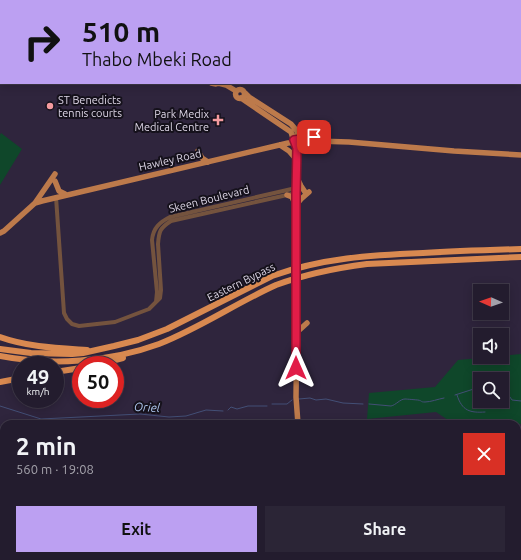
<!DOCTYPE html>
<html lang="en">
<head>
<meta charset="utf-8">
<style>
  :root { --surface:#231c2e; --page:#2b2536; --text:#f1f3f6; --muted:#a3a1aa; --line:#403a4a; --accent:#bca0f2 }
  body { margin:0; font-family:Ubuntu,sans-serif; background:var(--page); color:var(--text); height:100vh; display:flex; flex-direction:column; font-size:15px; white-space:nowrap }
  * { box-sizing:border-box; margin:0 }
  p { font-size:13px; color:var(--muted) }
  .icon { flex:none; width:22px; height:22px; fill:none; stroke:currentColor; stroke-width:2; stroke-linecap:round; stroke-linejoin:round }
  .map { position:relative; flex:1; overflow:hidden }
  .panel { position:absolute; left:0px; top:420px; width:521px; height:140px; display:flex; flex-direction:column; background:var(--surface); border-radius:12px 12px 0 0; box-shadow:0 2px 10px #0003,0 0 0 1px var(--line) }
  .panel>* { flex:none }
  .top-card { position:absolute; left:0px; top:0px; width:521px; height:84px; box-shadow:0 2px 10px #0003,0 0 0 1px var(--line); background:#bca0f2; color:#111; overflow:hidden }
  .needle { width:26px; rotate:272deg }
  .fabs { position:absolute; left:473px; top:284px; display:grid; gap:8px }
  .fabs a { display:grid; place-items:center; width:36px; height:36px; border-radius:0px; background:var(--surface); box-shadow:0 2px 10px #0003,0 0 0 1px var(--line); font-size:20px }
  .speed { position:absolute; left:12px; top:356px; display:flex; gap:8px; font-size:20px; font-weight:700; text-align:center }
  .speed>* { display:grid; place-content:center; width:52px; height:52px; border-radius:50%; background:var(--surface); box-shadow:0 2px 10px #0003,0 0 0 1px var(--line); line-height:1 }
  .speed small { font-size:10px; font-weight:400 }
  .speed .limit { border:6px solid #d22; background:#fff; color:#111 }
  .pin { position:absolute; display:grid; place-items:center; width:34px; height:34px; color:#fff; margin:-17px; border-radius:8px; box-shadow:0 2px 6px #0006 }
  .me { position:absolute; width:44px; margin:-22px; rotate:0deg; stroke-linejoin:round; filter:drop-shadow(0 0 3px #0008) }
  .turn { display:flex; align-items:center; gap:14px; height:84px; padding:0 16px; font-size:18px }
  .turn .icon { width:52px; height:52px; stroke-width:2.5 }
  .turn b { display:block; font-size:28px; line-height:34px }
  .round { display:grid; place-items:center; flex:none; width:42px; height:42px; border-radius:0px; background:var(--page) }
  .overview { display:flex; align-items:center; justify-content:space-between; height:68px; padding:0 16px }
  h1 { font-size:24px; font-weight:600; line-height:30px }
  .action { display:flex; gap:8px; margin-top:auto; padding:8px 16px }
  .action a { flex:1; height:46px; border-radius:0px; background:var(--accent); color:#111; font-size:16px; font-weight:600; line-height:46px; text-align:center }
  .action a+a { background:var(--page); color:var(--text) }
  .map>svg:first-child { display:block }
  .green { fill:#0f472a; fill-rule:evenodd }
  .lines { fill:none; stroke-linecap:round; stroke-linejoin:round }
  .stream { stroke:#434f76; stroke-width:1 }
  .minor { stroke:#74533e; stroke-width:4 }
  .major { stroke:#bd7a4b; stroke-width:5.5 }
  .highway { stroke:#d98950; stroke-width:6 }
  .route-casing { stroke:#92132f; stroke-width:10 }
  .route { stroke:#e11d48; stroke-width:7 }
  .poi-dot { fill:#f59b9f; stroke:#15111b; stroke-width:1.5 }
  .labels { text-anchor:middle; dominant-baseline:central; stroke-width:4; stroke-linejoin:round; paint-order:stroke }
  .poi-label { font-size:11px; fill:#ded7e7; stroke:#15111b; text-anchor:start }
  .street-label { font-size:11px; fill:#ded7e7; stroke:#15111b }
  .water-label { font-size:12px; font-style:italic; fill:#aec6ed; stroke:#15111b }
</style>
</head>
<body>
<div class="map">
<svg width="521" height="560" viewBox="0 0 521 560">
  <rect width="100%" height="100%" fill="#2f253d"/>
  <path class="green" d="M1 133 22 149 0 185V135Z
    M521 354V424H454L436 412 367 419 369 393 435 387 458 360 491 357H502V356ZM480 379H502V401H480Z"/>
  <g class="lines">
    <path class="stream" d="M502 387 505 390 512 400 521 401
      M455 395 480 387
      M457 395C462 411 470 413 485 412
      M299 399 310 398 316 400 326 399 343 403 363 404
      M272 404H287L292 400
      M369 404 391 406C396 405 400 399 405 399 407 399 417 400 418 400 423 401 420 402 425 402 431 402 438 399 444 398
      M0 406 41 419 140 414 169 417 186 416 206 410 223 411
      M228 410 231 407 237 409 248 406H267"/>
    <path class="minor" d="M56 197 64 313 67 319 72 324 79 326 115 322 149 309 160 298 161 290 158 244C159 231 160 228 171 221L296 193
      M156 302 157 292 152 240C153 228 160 222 170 217L296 188"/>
    <path class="major" d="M119 0 120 1
      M211 83 216 84 219 83
      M218 83 226 85 236 91
      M235.5 94a4.5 4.5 0 1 1 9 0a4.5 4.5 0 1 1-9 0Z
      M245 93 249 97 291 124 297 131 298 142 296 159V193L297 323 296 397 298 424
      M241 98 291 132 295 145
      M280 145 289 151 296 159
      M198 151 202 158 208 162
      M297 178 301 186 305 192
      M55 181 59 191 65 194
      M287 195 292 197 295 204
      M35 203 55 174
      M296 205 301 199 309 192
      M0 233 4 231 35 203 42 201 288 143 315 141 349 142 454 151 521 155
      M296 333 307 323
      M307 556V560"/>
    <path class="highway" d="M0 337C28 347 57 348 87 350
      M0 349 31 353 72 354 83 353 114 346 138 340 167 329 272 276C322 258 371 255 423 253 456 251 488 250 521 249
      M0 356C51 366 110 362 159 344 200 328 236 303 276 285 306 274 336 268 367 264L521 257
      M96 365 123 358
      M55 372 81 368
      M0 382 21 378"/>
  </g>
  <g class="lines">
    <g class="route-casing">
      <path id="route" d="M296 368V193L297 148 294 140 314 137"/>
    </g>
    <use href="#route" class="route"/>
  </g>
  <g class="poi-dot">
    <circle cx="50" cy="106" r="4"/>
    <path d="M216 114h4v4h4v4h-4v4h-4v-4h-4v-4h4z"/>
  </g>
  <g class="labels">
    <g class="poi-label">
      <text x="58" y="100">ST Benedicts<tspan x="58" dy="13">tennis courts</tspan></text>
      <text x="209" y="114" text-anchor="end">Park Medix<tspan x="209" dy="13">Medical Centre</tspan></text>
    </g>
    <g class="street-label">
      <text transform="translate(170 160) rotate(-13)">Hawley Road</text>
      <text transform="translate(209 199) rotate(-14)">Skeen Boulevard</text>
      <text transform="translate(241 282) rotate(-26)">Eastern Bypass</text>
    </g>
    <g class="water-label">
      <text transform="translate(147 407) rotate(3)">Oriel</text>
    </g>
  </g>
</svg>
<div class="fabs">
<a><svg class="needle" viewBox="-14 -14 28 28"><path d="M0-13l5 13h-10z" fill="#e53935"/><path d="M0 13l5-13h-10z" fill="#a3a1aa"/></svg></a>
<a><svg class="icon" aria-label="sound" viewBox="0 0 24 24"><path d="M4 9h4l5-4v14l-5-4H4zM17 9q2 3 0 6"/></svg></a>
<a><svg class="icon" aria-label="search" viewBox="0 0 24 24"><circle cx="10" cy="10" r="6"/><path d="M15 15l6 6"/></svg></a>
</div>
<div class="speed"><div>49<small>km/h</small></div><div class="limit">50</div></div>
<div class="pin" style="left:314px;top:137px;background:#d93025"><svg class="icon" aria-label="arrive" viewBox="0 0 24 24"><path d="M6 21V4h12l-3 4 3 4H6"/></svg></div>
<svg class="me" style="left:296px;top:368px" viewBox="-20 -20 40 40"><path d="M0-17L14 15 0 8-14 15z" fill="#e11d48" stroke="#fff" stroke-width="4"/></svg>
<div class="top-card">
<div class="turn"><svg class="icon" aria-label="right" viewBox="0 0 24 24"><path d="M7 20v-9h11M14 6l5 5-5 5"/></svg><div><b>510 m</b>Thabo Mbeki Road</div></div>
</div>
<section class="panel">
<div class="overview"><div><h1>2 min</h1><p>560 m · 19:08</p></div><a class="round" style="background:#d93025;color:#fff"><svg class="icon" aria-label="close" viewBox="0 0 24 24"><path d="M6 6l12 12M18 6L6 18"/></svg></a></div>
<div class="action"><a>Exit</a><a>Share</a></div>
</section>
</div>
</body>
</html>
